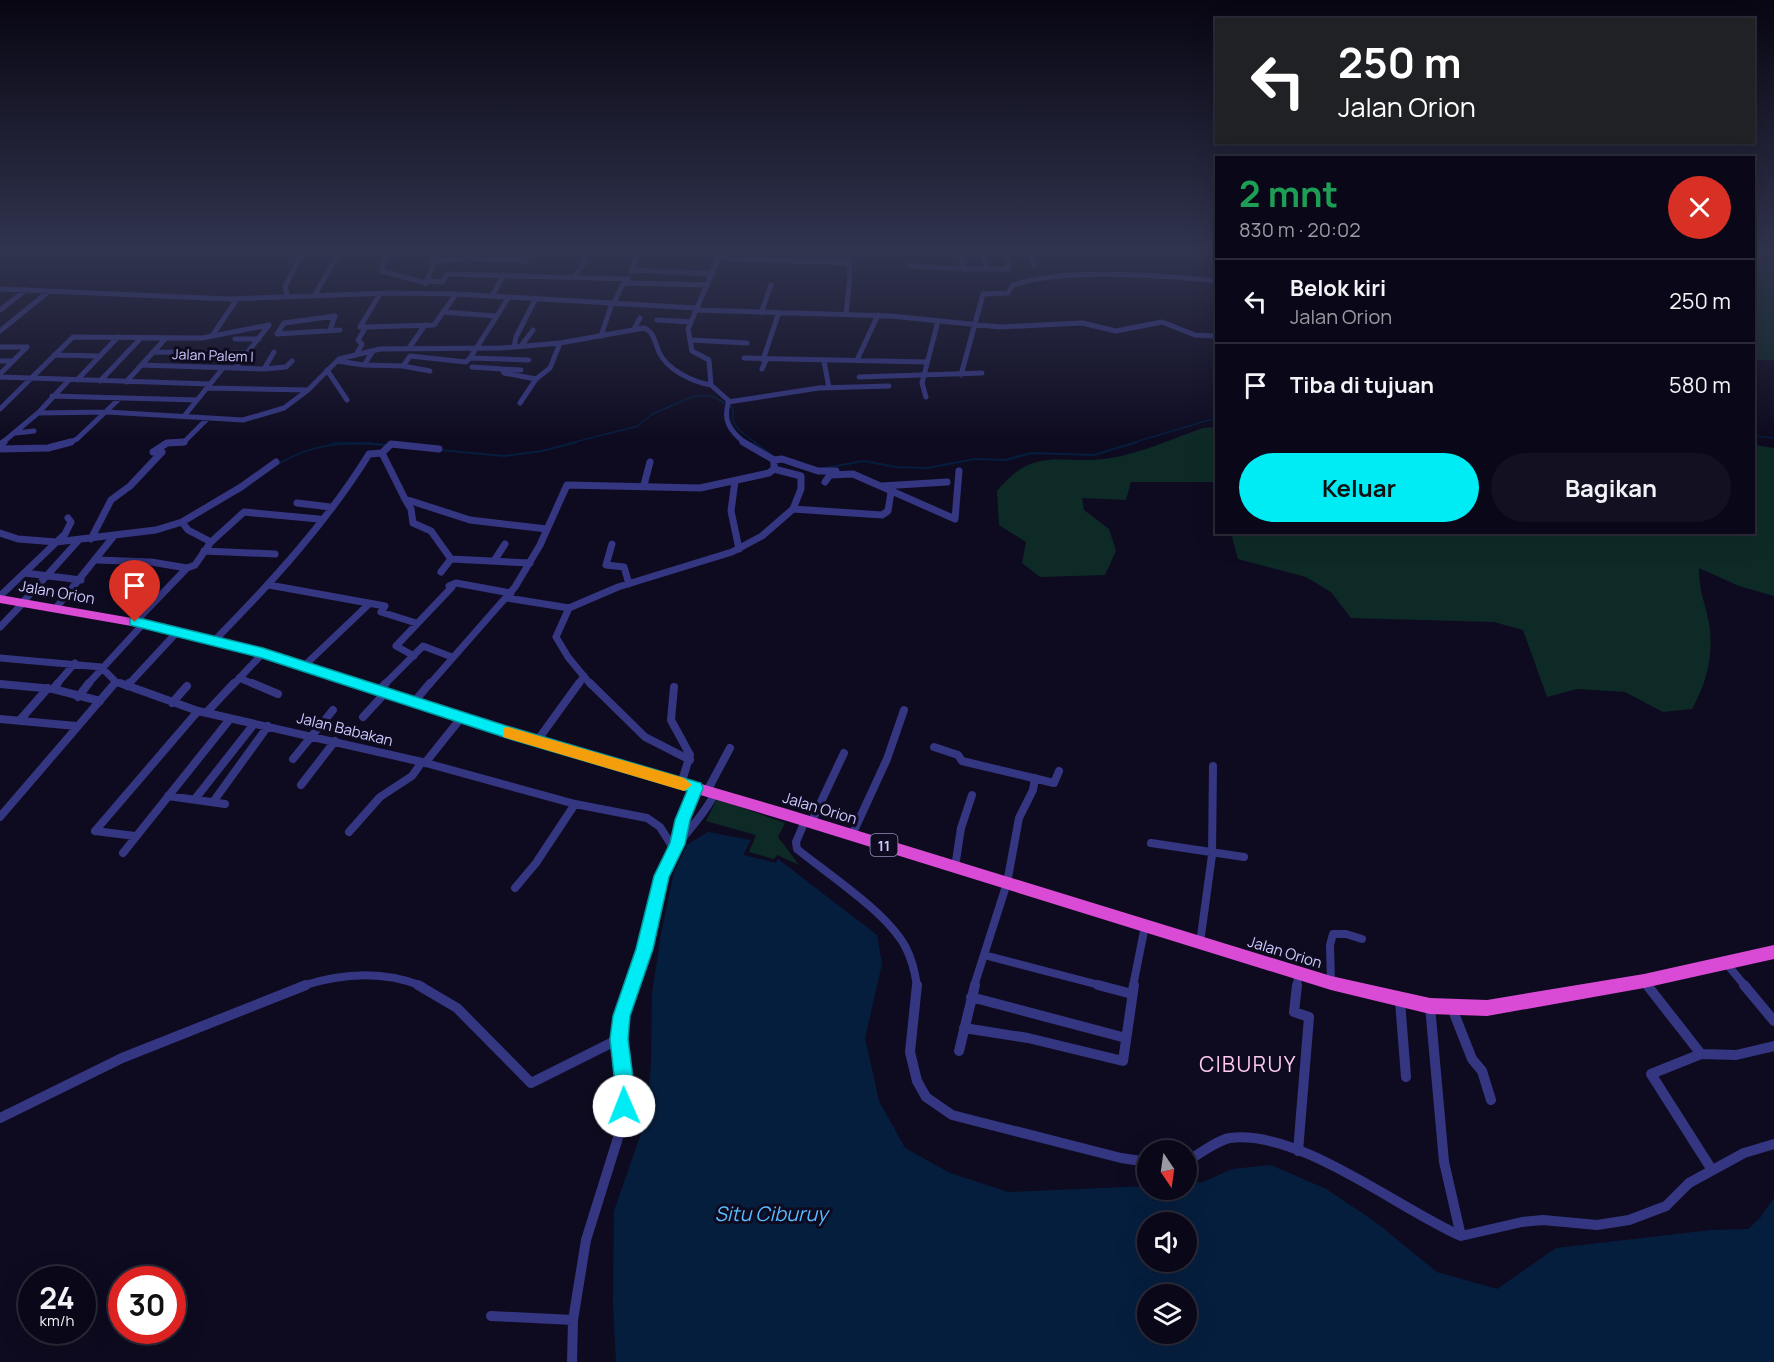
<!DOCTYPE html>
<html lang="id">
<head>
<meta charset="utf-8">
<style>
  :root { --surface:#0a0818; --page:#131121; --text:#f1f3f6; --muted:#999aa2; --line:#2a2937; --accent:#00ecf5 }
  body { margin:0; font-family:Manrope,sans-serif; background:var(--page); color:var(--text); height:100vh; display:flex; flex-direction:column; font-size:22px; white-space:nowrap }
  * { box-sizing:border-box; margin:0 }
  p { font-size:20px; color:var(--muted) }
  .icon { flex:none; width:33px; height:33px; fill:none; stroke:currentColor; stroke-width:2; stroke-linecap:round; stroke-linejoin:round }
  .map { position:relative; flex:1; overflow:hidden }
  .sheet { position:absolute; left:1215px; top:156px; width:540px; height:378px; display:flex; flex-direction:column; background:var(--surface); border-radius:0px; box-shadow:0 6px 24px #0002,0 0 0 2px var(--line) }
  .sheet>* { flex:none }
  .banner { position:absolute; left:1215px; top:18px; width:540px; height:126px; border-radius:0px; box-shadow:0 6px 24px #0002,0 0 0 2px var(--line); background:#202124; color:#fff; overflow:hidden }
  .needle { width:39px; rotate:167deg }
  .fabs { position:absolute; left:1137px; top:1140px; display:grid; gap:12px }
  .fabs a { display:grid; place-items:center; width:60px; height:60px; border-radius:50%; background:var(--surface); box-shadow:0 6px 24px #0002,0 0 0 2px var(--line); font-size:30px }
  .speed { position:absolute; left:18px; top:1266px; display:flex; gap:12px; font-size:30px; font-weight:700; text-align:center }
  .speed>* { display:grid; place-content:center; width:78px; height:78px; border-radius:50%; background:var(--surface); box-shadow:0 6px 24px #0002,0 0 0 2px var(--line); line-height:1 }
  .speed small { font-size:15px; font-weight:400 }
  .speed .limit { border:9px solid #d22; background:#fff; color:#111 }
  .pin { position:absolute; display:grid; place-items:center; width:51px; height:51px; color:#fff; margin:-62px -26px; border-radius:50% 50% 50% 0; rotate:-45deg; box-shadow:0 0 6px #0007 }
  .pin .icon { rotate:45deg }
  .me { position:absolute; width:66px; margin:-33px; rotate:359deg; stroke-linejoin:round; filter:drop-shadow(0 0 4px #0008) }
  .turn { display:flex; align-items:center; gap:21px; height:126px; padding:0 24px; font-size:27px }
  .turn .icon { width:78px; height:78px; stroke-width:2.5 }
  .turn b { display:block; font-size:42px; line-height:51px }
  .round { display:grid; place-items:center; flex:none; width:63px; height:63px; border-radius:32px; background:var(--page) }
  .summary { display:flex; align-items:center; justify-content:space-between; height:102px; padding:0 24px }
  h1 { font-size:36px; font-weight:700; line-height:45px; color:#1e9e55 }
  .cta { display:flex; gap:12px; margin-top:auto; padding:12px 24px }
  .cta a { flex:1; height:69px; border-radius:36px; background:var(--accent); color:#111; font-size:24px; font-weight:700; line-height:69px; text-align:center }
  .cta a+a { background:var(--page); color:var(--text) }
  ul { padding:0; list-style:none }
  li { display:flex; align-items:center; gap:18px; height:84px; padding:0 24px; border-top:2px solid var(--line) }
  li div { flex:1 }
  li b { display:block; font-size:22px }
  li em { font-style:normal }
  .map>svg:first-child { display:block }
  .green { fill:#0e2a27 }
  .water { fill:#061e3e; fill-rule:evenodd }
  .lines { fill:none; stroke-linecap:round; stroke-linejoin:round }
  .stream-far1 { stroke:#061e3e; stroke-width:1.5 }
  .stream { stroke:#061e3e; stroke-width:2 }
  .minor-far3 { stroke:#343681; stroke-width:5 }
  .minor-far2 { stroke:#343681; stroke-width:7 }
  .minor-far1 { stroke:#343681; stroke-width:8 }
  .minor { stroke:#343681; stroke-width:10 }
  .trunk { fill:#d94bd4; fill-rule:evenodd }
  .route { fill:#00ecf5; stroke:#00999f; stroke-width:1.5 }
  .slow { fill:#f59e0b }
  .labels { text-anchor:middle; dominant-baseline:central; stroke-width:6; stroke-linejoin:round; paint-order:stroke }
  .far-street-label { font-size:14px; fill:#cdcaff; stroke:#0e0b20 }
  .shield { fill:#0e0b20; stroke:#9491bc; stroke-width:1.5 }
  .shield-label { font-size:14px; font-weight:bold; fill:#cdcaff }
  .street-label { font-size:15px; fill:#cdcaff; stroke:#0e0b20 }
  .near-water-label { font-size:20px; font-style:italic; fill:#58bcff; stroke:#0e0b20 }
  .near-quarter-label { font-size:21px; letter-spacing:1.5px; fill:#ffccf0; stroke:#0e0b20 }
</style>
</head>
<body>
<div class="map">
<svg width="1774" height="1362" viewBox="0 0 1774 1362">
  <rect width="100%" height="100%" fill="#0e0b20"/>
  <path class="green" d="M1754 249H1774V360H1754Z
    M1216 427V482H1131L1126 500 1082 498 1084 510 1109 529 1116 551 1105 575 1040 577 1022 563 1026 542 999 525 997 491C1035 444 1061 466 1111 458 1142 453 1174 438 1203 428Z
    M1754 445 1774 448V596L1739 586 1699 568C1699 593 1705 601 1709 623 1714 654 1707 682 1692 709L1663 712 1625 692 1577 689 1547 697 1523 630 1494 622 1351 618 1331 592 1306 577 1238 559 1231 533 1754 532Z
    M717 799 785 823 778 837 799 865 777 855 774 859 749 852 756 835 706 821Z"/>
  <path class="water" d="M708 832 751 840 743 855 776 863 778 859 877 935 882 964 865 1038 879 1101 905 1148 950 1173 1008 1192 1147 1186 1148 1190H1186L1187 1184 1203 1182 1232 1169 1271 1165 1326 1189 1374 1221 1437 1272 1497 1289 1556 1248 1711 1230 1748 1229 1760 1218 1774 1198V1362H616L613 1304 614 1211 645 1122 651 1066 652 994 661 934 674 872 687 845ZM1148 1222H1186V1262H1148ZM1148 1294H1186V1334H1148Z"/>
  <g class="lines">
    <path class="stream-far1" d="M1754 436 1774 438
      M332 443H372
      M571 443 638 426 652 414 694 396H712L733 408V421L739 430 756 443
      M1132 443 1216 418"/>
    <path class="stream" d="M754 442 771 455
      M440 450 504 456 542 451 577 442
      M278 464C314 443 346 441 387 445
      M825 468 864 461 896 467 927 468 975 459 1005 460 1032 453 1094 455 1137 442
      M239 492 249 485"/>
    <path class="minor-far3" d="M389 249 382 271 426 283
      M401 249H407
      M455 249 454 254 529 255 531 249
      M665 249 721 251
      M722 249 688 329 692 351 709 360 711 385 729 401C722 420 730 431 745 443
      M884 249H998
      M1031 249 1034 266
      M983 250 987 270
      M719 258 847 263
      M432 261 469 258 527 261
      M910 266 964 269 960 251
      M964 269H1009L1004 249
      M632 270 713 274
      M631 272 639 249
      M575 276 585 262 587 249
      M426 281 442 282 447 274 628 279
      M426 284 438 249
      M0 289 230 299 389 293 456 294 696 308
      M314 296 341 250
      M492 296 504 274
      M288 297 285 287 304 249
      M509 297 470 358 529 360
      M614 303 623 284 628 283 708 285
      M0 310 26 290
      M695 310 891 316 1000 327 1082 323 1116 331 1162 322 1195 335 1216 336
      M443 312 496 316
      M761 313 771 285
      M846 314 850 277 848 249
      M657 320 691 322
      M366 327 434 325 456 294
      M634 329 640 318
      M330 330 335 316 284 323 277 334 340 330
      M0 331 48 292
      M212 336 237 299
      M601 336 612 303
      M235 339H259
      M691 340 747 343
      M521 346 533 330
      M0 347H27
      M514 347 516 337 536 298
      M409 348 425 325
      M373 351 364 365 403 366 430 371
      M153 352 247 353
      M54 355 99 356
      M356 355 362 344 358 340 366 327H360L380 294
      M744 358 927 362
      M763 360 779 312
      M857 360 878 315
      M0 361H13
      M337 361 364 365
      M824 361 829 388
      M141 365 264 369 286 367 292 361
      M403 366 410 356 466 362 470 358
      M472 367 502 369 504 373 536 379
      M235 368 269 325
      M264 369 274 352
      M502 369 521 370
      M762 369 766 360
      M327 370 347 400
      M0 374 27 347
      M961 375 983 294 1008 293 1013 285C1066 268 1159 275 1216 281
      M0 377 210 384
      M859 377 982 373
      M69 380 38 413 107 412 243 420 284 408 308 390 339 359 380 349 501 348 560 343 644 328C655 333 654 341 659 352 667 370 693 382 711 385
      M77 380 118 337
      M100 381 141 338
      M126 382 165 339
      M208 388 307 390
      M52 396 197 400
      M926 397 922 383 938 321
      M728 402 819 388 889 386
      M520 403 536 379 550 368 560 343
      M0 409 73 337 202 338 269 325
      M185 415 223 368
      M16 433 34 431
      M2 443 38 413
      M68 443 77 439 120 398
      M167 443H183L208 418"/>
    <path class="minor-far2" d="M0 445 4 442
      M0 449 48 448 71 442
      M382 453 405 499 470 520 547 529
      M774 460 782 459 818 471H836
      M774 469 801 476V489L793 509
      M735 481 731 511 739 549
      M825 482 830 475 853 474 955 519 959 471
      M644 485 650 462
      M882 486 947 482
      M405 499 411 509 413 523 431 531 451 559 530 563
      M297 503 330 507
      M182 522 188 530 211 542
      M0 533 18 539 56 542 156 530 182 522 241 487 276 462
      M91 539 111 500 130 486 162 452H153L167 443 184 442
      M612 544 606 565 624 567 629 584
      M204 551 275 554
      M97 560 151 562 187 568
      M494 561 505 544
      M441 572 451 559
      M25 573 81 580
      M269 585 385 606 381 612 416 623
      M449 586 456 583 511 593
      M0 596 65 534 71 522 68 518
      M507 598 569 608 618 587 732 552 762 536 793 509 882 515 888 511 891 492
      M22 603 78 541
      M56 608 113 537
      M569 608 556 637 568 657 591 685
      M135 622 187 568 195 565 211 542 244 512 319 519
      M0 627 23 603
      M215 640C271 583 327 522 369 454L382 453 391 444 439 449
      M414 656 396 646 452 587
      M0 658 101 667 116 682 124 685
      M304 666 369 604
      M239 678 256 685
      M0 684 10 685
      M56 685 75 663
      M87 685 143 624
      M113 685 116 682
      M128 685 178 631
      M233 685 263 653
      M384 685 423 646 452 657
      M429 685 515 587 540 545 567 485 700 488 769 473 774 469V460L743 442
      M578 685 584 676"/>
    <path class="minor-far1" d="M120 683 198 711 422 762 575 804 647 818 660 827 674 849
      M252 683 278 694
      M590 683 645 737 690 760
      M0 684 53 689 100 701
      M127 686 129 683
      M674 687 671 720 690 755 681 784
      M53 689 58 683
      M379 690 386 683
      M78 697 89 683
      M414 702 430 683
      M172 703 187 686
      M206 713 234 683
      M363 717 386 692
      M0 719 76 726
      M19 721 48 688
      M537 741 579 683
      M934 747 958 755 962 761 1054 783 1059 771
      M293 759 333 710
      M425 763 461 718
      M301 785 335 741
      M707 791 730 748
      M168 796 225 804
      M195 799 254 724
      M213 802 268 726
      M0 817 115 683
      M805 821 796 842 797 849C829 875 885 911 905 946 912 959 915 972 917 986
      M811 823 844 753
      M95 831 198 711
      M95 831 135 836
      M349 832 380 797 412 776 422 762
      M852 835 887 759 904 710
      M678 843 683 820 696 788
      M1151 843 1244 857
      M123 853 230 719
      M955 867 961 828 972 795
      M515 888 536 863 575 804
      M1200 943 1212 855 1213 766
      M984 955 1103 986
      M1726 963 1745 986
      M1644 981 1648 986
      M1331 983 1330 945 1333 934H1346L1362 939
      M302 986C342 973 382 970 422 986
      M631 986 668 859C682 835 703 818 715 793
      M974 986 1007 883 1019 818 1033 790 1035 778
      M1133 986 1145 926
      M1297 986 1298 973"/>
    <path class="minor" d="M418 985 457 1008 531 1083 619 1039
      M917 985 910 1052 917 1081 926 1097 952 1115 1121 1158 1148 1162
      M1098 985 1132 994
      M1297 985 1294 1012 1309 1017 1298 1151
      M1647 985 1701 1054
      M1744 985 1774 1021
      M971 997 1126 1038
      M1400 1001 1406 1077
      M1430 1006 1444 1162 1461 1236
      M1452 1008 1472 1059 1482 1071 1491 1100
      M964 1028 1028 1038 1123 1061 1134 985
      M959 1051 975 985
      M0 1118 122 1058 306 985
      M1186 1162C1198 1155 1217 1140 1230 1138 1299 1129 1399 1209 1461 1236L1522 1222 1543 1220 1597 1225 1629 1220 1666 1206 1689 1183 1744 1153 1774 1144
      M1712 1170 1651 1074 1701 1054 1736 1055 1774 1046
      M491 1316 573 1320
      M572 1362 573 1320 586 1240 622 1125 625 1086 619 1039 621 1016 632 985"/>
    <path class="trunk" d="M0 595 143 620 263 649 510 728 787 809 1331 976 1430 998 1487 1000 1644 974 1774 945V959L1644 988 1487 1016 1430 1014 1331 990 787 821 510 738 262 657 143 628 0 603Z"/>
  </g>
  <linearGradient id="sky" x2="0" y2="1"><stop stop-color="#080612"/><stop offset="0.57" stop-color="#30344e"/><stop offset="1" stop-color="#30344e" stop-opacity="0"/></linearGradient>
  <rect width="1774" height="440" fill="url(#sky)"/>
  <path class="route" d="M135 617 263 648 510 727 701 783 703 788 690 820 685 844 669 877 653 949 630 1016 628 1039 634 1086 631 1112 624 1115 618 1112 610 1039 613 1016 636 949 654 876 670 843 675 820 687 791 510 739 262 658 130 625V619Z"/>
  <path class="slow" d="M508 727 684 778 692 785 684 791 503 737V728Z"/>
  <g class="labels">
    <g class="far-street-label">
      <text transform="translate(213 355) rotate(2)">Jalan Palem I</text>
    </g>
    <rect class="shield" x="870.5" y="834" width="27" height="22" rx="4.5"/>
    <g class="shield-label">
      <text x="884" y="845">11</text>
    </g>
    <g class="street-label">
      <text transform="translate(57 592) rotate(10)">Jalan Orion</text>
      <text transform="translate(345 729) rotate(14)">Jalan Babakan</text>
      <text transform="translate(820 808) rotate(17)">Jalan Orion</text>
      <text transform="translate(1285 952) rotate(17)">Jalan Orion</text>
    </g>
    <g class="near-water-label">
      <text x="771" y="1213">Situ Ciburuy</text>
    </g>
    <g class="near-quarter-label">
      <text x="1248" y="1064">CIBURUY</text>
    </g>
  </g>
</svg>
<div class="fabs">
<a><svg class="needle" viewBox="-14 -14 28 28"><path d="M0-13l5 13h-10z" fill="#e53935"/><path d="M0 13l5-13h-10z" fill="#999aa2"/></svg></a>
<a><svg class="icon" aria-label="sound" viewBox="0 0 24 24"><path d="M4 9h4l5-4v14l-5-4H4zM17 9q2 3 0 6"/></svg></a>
<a><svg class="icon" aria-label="layers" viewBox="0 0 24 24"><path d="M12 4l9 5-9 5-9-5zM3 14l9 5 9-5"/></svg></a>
</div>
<div class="speed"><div>24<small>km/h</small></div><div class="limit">30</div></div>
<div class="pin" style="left:135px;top:622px;background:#d93025"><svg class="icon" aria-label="arrive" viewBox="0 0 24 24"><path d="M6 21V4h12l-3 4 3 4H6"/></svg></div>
<svg class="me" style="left:624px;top:1106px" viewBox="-20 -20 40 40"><circle r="19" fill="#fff"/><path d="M0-13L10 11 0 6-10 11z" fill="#00ecf5"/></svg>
<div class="banner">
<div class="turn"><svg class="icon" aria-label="left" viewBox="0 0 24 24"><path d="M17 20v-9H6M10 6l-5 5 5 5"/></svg><div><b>250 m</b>Jalan Orion</div></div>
</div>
<section class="sheet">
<div class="summary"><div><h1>2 mnt</h1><p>830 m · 20:02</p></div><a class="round" style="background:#d93025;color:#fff"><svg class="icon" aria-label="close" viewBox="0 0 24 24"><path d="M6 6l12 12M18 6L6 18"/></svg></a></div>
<ul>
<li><svg class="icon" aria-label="left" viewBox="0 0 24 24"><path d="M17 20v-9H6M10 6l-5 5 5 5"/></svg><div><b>Belok kiri</b><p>Jalan Orion</p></div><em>250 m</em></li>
<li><svg class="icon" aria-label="arrive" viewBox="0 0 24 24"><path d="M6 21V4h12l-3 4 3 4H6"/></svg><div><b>Tiba di tujuan</b></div><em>580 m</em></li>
</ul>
<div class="cta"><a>Keluar</a><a>Bagikan</a></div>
</section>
</div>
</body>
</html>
